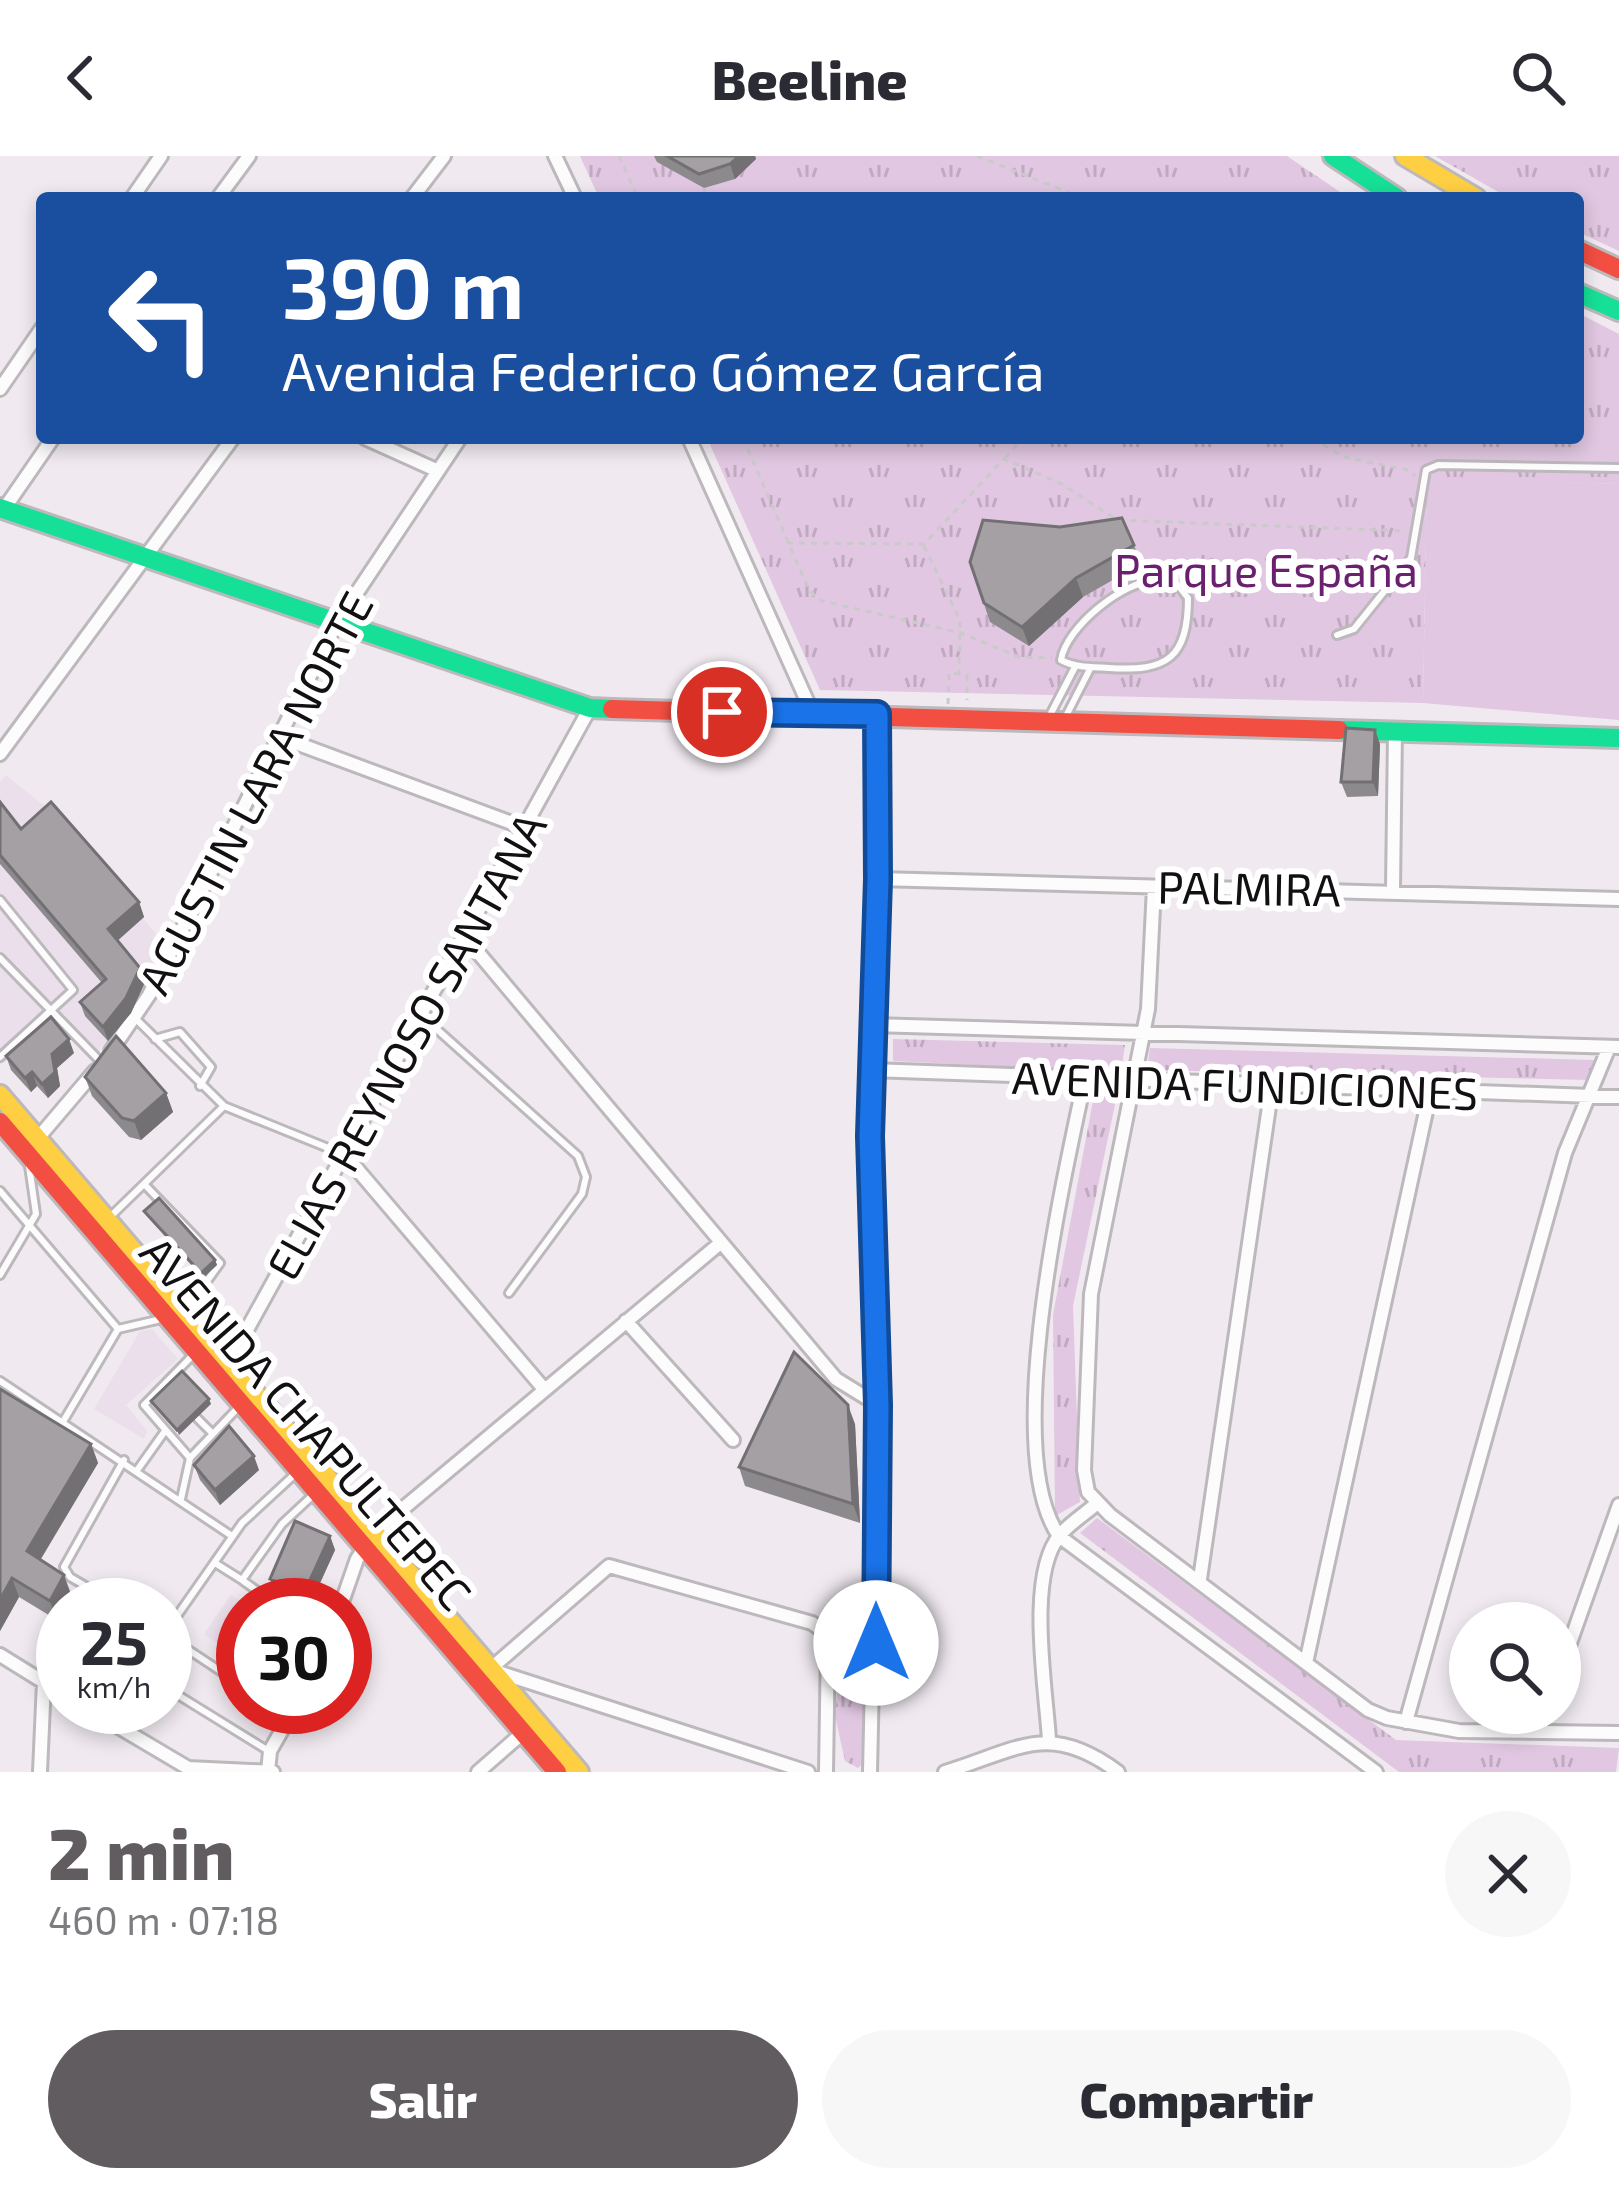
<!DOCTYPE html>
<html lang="es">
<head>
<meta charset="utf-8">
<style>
  :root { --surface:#fff; --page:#f7f7f7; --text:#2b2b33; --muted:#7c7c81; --accent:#605c60 }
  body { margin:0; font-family:"Exo 2",sans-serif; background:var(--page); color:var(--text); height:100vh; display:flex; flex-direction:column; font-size:45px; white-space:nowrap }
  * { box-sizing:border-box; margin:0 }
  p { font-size:39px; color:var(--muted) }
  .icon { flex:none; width:66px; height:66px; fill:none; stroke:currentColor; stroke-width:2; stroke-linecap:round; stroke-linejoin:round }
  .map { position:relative; height:1616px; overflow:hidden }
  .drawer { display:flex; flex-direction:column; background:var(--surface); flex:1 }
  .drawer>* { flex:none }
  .hud { position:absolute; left:36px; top:36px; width:1548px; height:252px; border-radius:12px; box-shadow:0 6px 18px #0003; background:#1a4fa0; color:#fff; overflow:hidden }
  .controls { position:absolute; left:1449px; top:1446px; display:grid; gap:24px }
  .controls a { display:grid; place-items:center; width:132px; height:132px; border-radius:50%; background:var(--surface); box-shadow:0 6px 18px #0003; font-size:60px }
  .speed { position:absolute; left:36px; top:1422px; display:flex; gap:24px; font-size:60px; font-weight:700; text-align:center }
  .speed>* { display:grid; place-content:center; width:156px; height:156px; border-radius:50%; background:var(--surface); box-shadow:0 6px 18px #0003; line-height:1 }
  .speed small { font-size:30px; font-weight:400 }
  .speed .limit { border:18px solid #d22; background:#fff; color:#111 }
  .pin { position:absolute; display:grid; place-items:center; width:102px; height:102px; color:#fff; margin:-51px; border:6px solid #fff; border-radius:50%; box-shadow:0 3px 12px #0007 }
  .me { position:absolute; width:132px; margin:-66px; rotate:0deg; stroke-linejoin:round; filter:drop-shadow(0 0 9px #0008) }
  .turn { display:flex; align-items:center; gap:42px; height:252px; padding:0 48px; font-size:54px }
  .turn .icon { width:156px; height:156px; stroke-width:2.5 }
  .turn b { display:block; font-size:84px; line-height:102px }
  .round { display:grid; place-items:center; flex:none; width:126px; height:126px; border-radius:63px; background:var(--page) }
  .head { display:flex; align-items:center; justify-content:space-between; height:204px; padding:0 48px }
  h1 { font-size:72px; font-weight:800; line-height:90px; color:var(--accent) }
  .action { display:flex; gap:24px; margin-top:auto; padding:24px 48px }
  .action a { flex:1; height:138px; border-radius:72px; background:var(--accent); color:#fff; font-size:48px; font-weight:800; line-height:138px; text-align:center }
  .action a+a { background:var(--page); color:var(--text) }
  header { display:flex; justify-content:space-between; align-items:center; height:156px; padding:0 48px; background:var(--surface); font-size:54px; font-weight:800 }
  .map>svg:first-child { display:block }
  .built { fill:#ebdfeb }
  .grass { fill:#e1c7e1 }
  .park { fill:url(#park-tufts) }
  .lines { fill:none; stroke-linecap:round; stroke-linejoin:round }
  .lane-casing { stroke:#bcb8bc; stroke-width:12 }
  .street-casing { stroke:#bcb8bc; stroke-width:18 }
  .fast-casing { stroke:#bcb8bc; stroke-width:24 }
  .slow-casing { stroke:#bcb8bc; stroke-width:24 }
  .jam-casing { stroke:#bcb8bc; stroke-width:24 }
  .path { stroke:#cbcacb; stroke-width:3; stroke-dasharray:6 6; stroke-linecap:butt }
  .lane { stroke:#fdfcfd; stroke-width:6 }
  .street { stroke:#fdfcfd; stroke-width:12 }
  .fast { stroke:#16e098; stroke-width:18 }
  .slow { stroke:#ffcf43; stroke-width:18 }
  .jam { stroke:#f24e42; stroke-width:18 }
  .wall { fill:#8d8a8d }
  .shaded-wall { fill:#737073 }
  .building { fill:#a4a0a4; stroke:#737073; stroke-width:3 }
  .route-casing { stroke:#114b97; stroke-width:30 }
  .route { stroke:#1a73e8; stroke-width:21 }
  .labels { text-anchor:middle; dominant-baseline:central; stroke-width:12; stroke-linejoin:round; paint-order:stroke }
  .park-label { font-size:45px; fill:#6b206f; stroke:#fff }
  .street-label { font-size:45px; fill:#131013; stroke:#fff }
</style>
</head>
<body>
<header><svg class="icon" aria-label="back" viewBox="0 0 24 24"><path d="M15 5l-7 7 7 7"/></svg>Beeline<svg class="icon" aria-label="search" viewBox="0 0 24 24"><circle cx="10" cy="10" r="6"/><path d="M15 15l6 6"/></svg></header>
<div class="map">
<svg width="1619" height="1616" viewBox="0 0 1619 1616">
  <defs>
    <pattern id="park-tufts" width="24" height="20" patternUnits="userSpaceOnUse" patternTransform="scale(3)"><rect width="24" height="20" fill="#e1c7e1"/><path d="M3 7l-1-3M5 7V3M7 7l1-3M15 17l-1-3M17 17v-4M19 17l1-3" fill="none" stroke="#c0aac0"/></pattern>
  </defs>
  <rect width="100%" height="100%" fill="#f0eaf0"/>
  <path class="built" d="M6 619 57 660 166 790 131 857 92 903 69 875 54 869 0 909V626Z
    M152 1173 178 1203 126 1249 147 1275 144 1283 94 1253 140 1175Z
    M231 1439 246 1449 243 1504 204 1478Z"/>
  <path class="grass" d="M1427 321 1619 328V564L1423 547Z"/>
  <path class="park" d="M580 0H1287L1349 42H599Z
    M1435 0H1619V95L1578 76V42H1509Z
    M1578 157 1619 178V328L1427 322 1423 547 820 534 707 282H1578Z
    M893 883 1125 889 1121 916 893 905Z
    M1150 892 1595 904 1590 924 1147 914Z
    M1095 934H1118L1073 1150 1080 1346 1055 1360 1053 1159Z
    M1097 1362 1396 1584 1619 1592 1616 1616H1399L1080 1377Z
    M845 1458 872 1461 863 1550 870 1601 858 1612 845 1605 835 1560Z"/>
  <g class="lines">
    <g class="lane-casing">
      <path id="lane" d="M1158 424 1177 428 1188 442C1188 502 1167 516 1109 512 1092 511 1076 512 1061 504 1066 471 1124 424 1158 424Z
        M1337 479 1354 473 1411 402 1426 314 1438 309 1619 312
        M1066 560 1090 513
        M1049 561 1075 511
        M0 744 73 834 0 901
        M0 802 102 907
        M421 859 578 1000 586 1021 582 1038 509 1137
        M155 883 180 876 211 911 200 930
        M224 950 343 998
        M146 1030 220 1107 187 1153
        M0 1035 118 1173
        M110 1061 224 950 135 862
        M0 1119 36 1058 29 1010
        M193 1199 144 1249 190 1302 253 1236
        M0 1225 232 1380
        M197 1262 211 1276
        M64 1264 118 1173 157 1164
        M138 1313 165 1275
        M181 1343 190 1302
        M215 1407 242 1424
        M118 1449 70 1421 64 1411 124 1304
        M277 1449 242 1424 282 1368 312 1340
        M165 1477 242 1367 295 1318
        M48 1478 63 1480
        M166 1479 243 1530
        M165 1531 267 1594"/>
    </g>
    <g class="street-casing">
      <path id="street" d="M555 0 575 42
        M132 42 161 0
        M218 42 249 0
        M412 42 444 0
        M0 233 42 172
        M365 282 436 314
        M689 282 812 556
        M4 353 53 282
        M277 580 525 672
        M0 598 233 282
        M878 723 1619 743
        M1154 731 1148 853 1091 1138 1084 1314 1088 1336 1110 1359 1368 1554 1387 1562 1459 1575 1619 1577
        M1393 733 1395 575
        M465 781 836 1223 878 1249
        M872 869 1619 891
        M111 895 149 839 336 468 460 282
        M871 914 1619 941
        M1085 922C1064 1022 1000 1295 1059 1380L1376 1616
        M38 982 95 915
        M345 999 544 1233
        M626 1165 733 1284
        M228 1208 590 552
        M1200 1423 1272 930
        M341 1449 357 1403 375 1376 718 1089
        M0 1499 63 1538
        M1306 1507 1430 937
        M488 1515 609 1410 812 1467 826 1477 828 1488 826 1616
        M495 1515 808 1616
        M1560 1515 1619 1349
        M85 1551 188 1612 273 1616
        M1406 1566 1565 997 1609 891
        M1049 1584C1046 1532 1026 1419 1060 1379 1070 1367 1085 1358 1096 1348
        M40 1616 44 1526
        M268 1616 270 1595 295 1551
        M478 1616 525 1575
        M870 1616 878 1249 870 979 878 723 876 558
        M945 1616C1019 1593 1049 1565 1118 1616"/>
    </g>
    <g class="fast-casing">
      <path id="fast" d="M1333 0 1397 42
        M1578 137 1619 155
        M0 352 590 552 612 553
        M1339 574 1619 582"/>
    </g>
    <g class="slow-casing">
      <path id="slow" d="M1405 0 1476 42
        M0 939 579 1616"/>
    </g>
    <g class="jam-casing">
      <path id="jam" d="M1578 94 1619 113
        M612 553 1339 574
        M0 966 557 1616"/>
    </g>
    <path class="path" d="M619 0 638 42
      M977 0 1083 42
      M704 32 706 42
      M743 282 808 432 818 444 961 477 1019 501 1052 502
      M1313 282 1343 301 1408 314 1415 320
      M1005 302 1023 282
      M787 387 924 388 1004 303 1062 328 1117 364 1406 375
      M924 390 960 464 959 518 967 519V544
      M948 548 949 517 957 518"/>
    <use href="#lane" class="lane"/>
    <use href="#street" class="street"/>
    <use href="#fast" class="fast"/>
    <use href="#slow" class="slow"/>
    <use href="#jam" class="jam"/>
  </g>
  <path class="wall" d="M654 0H755L756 3 735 23 704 32 657 6Z
    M1134 389 1141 408 1083 441 1029 490 990 466 970 406Z
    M1380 588 1378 640 1347 641 1341 626Z
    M0 646 21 673 139 746 144 761 117 784 140 812 145 826 131 857 108 885 85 860 80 846 102 827 0 708Z
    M74 897 57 912 60 930 48 942 37 930 31 936 11 914 6 900Z
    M85 921 166 937 173 956 141 984 129 981 92 940Z
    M144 1055 215 1104 217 1109 203 1122 146 1059Z
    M0 1233 91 1288 98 1307 41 1403 71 1438 63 1449 57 1464 19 1441 0 1475Z
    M855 1268 860 1367 745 1330 739 1311Z
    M194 1309 259 1314 220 1349 200 1324Z
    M330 1380 335 1394 310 1449H303L275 1438 270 1423Z"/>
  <path class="shaded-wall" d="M739 0H755L756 3 735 23 730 8Z
    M1076 422 1083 441 1029 490 1022 471Z
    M1375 574 1380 588 1378 640 1373 626Z
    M139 746 144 761 114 788 108 773Z
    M140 812 145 826 131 857 108 885 103 871Z
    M69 883 74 897 57 912 60 930 48 942 42 928 52 898Z
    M32 916 37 930 31 936 25 922Z
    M166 937 173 956 141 984 134 965Z
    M215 1104 217 1109 203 1122 201 1117Z
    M209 1243 211 1248 179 1279 177 1274Z
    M848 1249 855 1268 860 1367 853 1348Z
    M91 1288 98 1307 34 1414 27 1395Z
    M254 1300 259 1314 220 1349 215 1334Z
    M330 1380 335 1394 310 1449H308L304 1437Z
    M64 1419 71 1438 65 1449H63L57 1464 50 1445Z
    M12 1422 19 1441 0 1475V1444Z"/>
  <path class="building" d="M667 0H739L730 8 699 18Z
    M1122 362 1134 389 1076 422 1022 471 984 447 970 406 983 364 1060 371Z
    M1346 572 1375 574 1373 626H1341Z
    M0 646 21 673 51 646 139 746 108 773 140 812 126 842 103 871 80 846 106 823 0 699Z
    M51 861 69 883 52 898 55 916 42 928 32 916 25 922 6 900Z
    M116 880 166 937 134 965 122 962 85 921Z
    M159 1042 215 1104 201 1117 144 1055Z
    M794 1196 848 1249 853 1348 739 1311Z
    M182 1215 209 1243 177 1274 151 1245Z
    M0 1233 91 1288 27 1395 64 1419 50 1445 12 1422 0 1444Z
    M229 1270 254 1300 215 1334 194 1309Z
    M295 1365 330 1380 304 1437 270 1423Z"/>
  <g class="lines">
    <g class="route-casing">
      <path id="route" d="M722 556 877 558 878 723 870 980 878 1249 876 1487"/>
    </g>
    <use href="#route" class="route"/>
  </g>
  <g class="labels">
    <g class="park-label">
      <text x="1266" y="413">Parque España</text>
    </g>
    <g class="street-label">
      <text transform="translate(254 636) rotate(-62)">AGUSTIN LARA NORTE</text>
      <text transform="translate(1249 731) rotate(1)">PALMIRA</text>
      <text transform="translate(405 889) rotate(-61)">ELIAS REYNOSO SANTANA</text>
      <text transform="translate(1245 928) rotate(2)">AVENIDA FUNDICIONES</text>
      <text transform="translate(307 1266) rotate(49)">AVENIDA CHAPULTEPEC</text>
    </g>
  </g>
</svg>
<div class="controls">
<a><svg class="icon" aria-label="search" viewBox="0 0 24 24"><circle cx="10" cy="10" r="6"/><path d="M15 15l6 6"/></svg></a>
</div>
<div class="speed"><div>25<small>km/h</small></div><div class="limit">30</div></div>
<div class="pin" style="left:722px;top:556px;background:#d93025"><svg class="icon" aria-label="arrive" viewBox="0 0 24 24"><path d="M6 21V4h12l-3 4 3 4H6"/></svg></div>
<svg class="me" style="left:876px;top:1487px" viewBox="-20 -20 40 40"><circle r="19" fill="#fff"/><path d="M0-13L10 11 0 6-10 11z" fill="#1a73e8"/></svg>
<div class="hud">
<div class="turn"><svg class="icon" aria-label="left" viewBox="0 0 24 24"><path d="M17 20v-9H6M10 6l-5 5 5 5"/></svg><div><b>390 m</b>Avenida Federico Gómez García</div></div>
</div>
</div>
<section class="drawer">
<div class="head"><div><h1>2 min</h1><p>460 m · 07:18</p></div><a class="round"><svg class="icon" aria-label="close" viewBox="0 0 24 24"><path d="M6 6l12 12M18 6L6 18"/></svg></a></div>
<div class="action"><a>Salir</a><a>Compartir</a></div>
</section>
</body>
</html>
